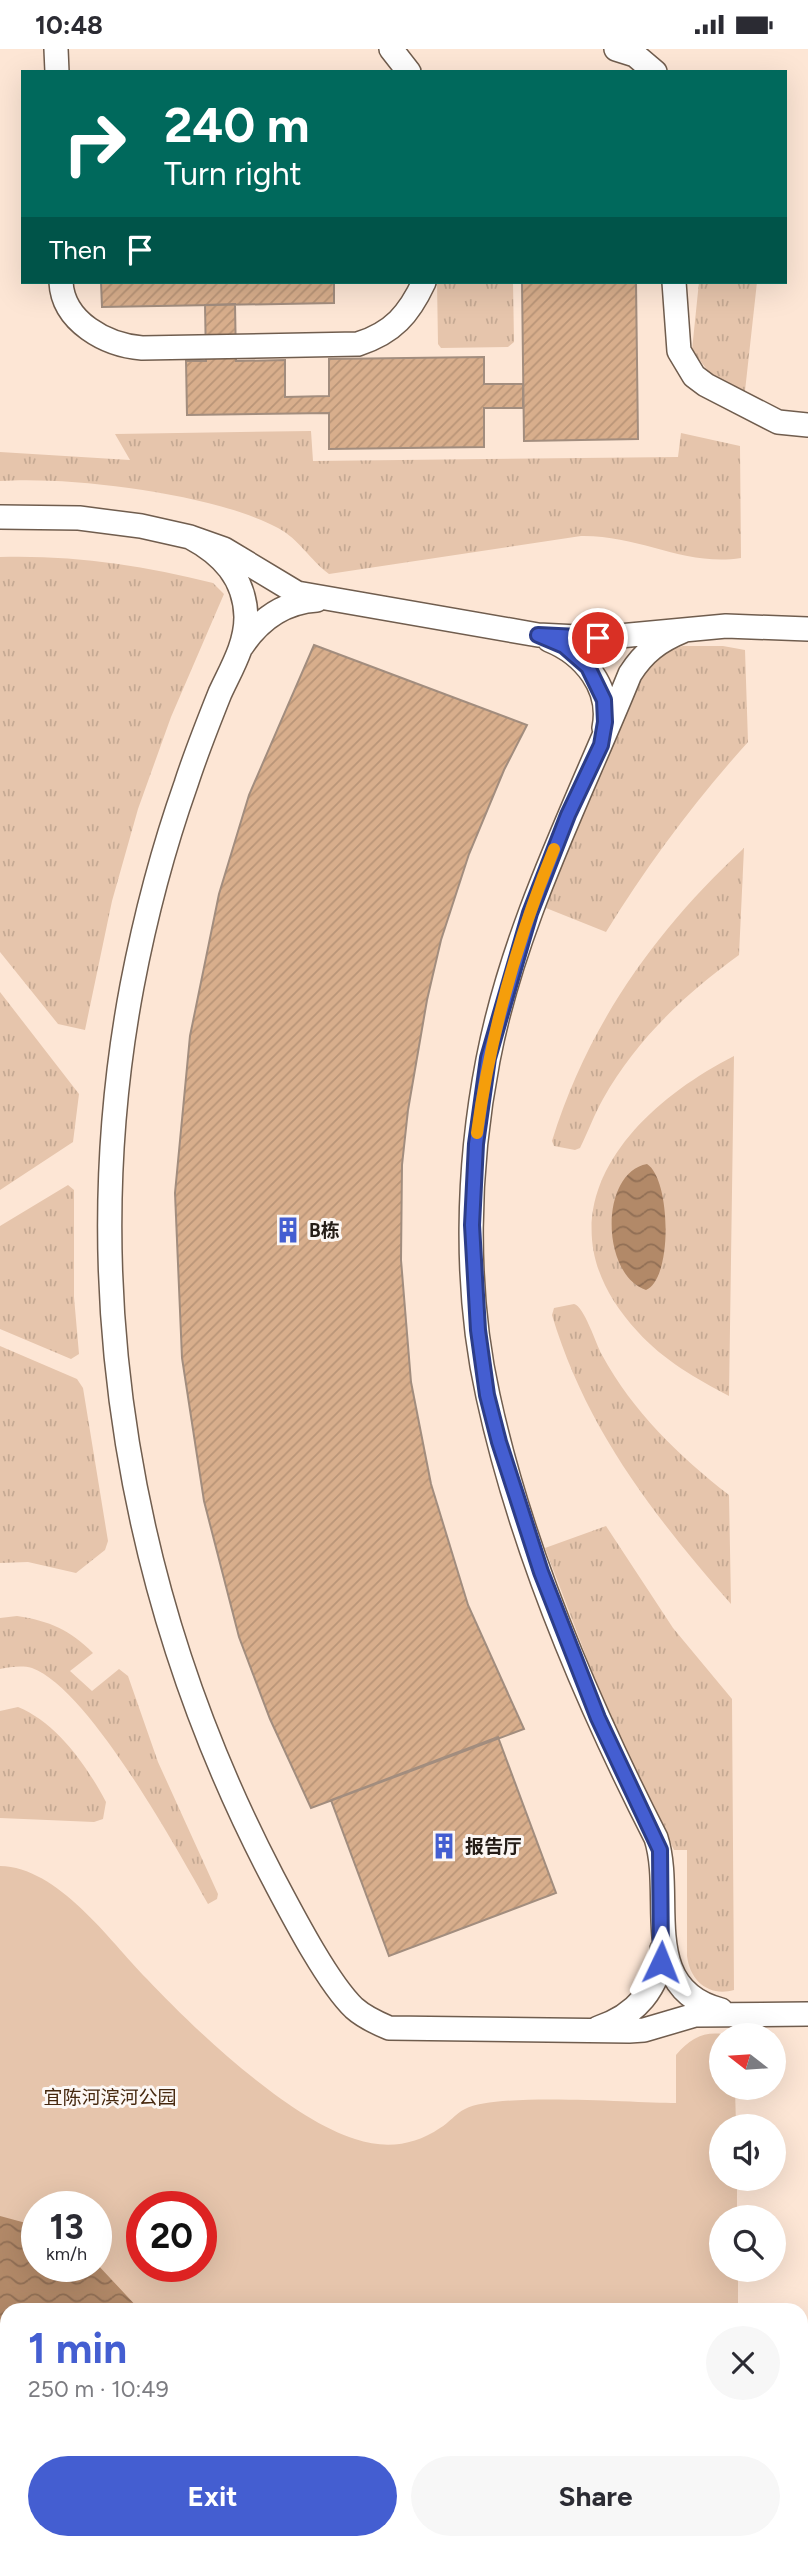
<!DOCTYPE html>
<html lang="en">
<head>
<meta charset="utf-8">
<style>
  :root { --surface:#fff; --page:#f7f7f7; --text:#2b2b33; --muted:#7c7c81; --accent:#445ed1 }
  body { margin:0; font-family:Figtree,"Noto Sans SC",sans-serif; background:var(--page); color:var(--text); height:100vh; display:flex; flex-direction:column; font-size:26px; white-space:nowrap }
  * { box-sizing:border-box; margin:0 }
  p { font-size:23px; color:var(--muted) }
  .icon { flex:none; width:38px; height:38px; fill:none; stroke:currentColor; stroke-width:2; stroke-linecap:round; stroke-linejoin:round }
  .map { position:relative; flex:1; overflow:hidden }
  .sheet { position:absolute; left:0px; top:2254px; width:808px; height:247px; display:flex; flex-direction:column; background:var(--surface); border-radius:21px 21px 0 0; box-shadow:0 7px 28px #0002 }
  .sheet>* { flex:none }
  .hud { position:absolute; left:21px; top:21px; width:766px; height:214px; border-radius:0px; box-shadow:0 7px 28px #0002; background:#00695c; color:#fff; overflow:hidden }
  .needle { width:46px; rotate:287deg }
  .buttons { position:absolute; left:709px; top:1974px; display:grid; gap:14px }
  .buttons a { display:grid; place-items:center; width:77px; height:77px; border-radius:50%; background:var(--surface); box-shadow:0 7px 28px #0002; font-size:35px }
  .speed { position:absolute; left:21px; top:2142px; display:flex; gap:14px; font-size:35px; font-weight:700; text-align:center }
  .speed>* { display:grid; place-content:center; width:91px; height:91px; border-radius:50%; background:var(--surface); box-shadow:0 7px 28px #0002; line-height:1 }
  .speed small { font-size:18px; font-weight:400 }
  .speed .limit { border:10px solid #d22; background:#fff; color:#111 }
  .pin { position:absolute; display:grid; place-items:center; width:60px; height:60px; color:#fff; margin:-30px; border:4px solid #fff; border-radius:50%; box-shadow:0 2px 7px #0007 }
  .me { position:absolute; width:77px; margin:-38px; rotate:2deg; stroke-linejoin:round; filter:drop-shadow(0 0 5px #0008) }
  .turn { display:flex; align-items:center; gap:24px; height:147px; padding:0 28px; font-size:32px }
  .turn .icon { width:91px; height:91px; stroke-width:2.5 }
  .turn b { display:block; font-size:49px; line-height:60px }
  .then { display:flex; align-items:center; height:66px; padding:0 28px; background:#0003; gap:14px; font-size:26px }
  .round { display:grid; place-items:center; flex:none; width:74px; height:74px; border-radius:37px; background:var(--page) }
  .overview { display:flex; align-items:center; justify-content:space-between; height:119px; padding:0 28px }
  h1 { font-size:42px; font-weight:700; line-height:52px; color:var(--accent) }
  .primary-button { display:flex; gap:14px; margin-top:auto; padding:14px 28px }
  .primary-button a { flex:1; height:80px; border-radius:42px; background:var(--accent); color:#fff; font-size:28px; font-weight:700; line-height:80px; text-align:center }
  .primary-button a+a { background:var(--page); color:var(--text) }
  .status { display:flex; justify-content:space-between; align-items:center; height:49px; padding:0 35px; background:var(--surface); direction:ltr }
  .status svg { height:19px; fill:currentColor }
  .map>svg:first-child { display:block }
  .grass { fill:url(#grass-tufts) }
  .green { fill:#e6c5ac; fill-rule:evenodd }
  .water { fill:url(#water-waves) }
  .building { fill:url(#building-hatch); stroke:#a28d7e; stroke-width:2 }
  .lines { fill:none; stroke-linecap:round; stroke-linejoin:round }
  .lane-casing { stroke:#705d4e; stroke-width:26 }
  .lane { stroke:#fff; stroke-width:23 }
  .route-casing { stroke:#2c3d88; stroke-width:18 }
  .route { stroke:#445ed1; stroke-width:12 }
  .slow { stroke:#f59e0b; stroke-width:12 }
  .labels { text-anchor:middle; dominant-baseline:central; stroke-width:6; stroke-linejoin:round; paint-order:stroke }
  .poi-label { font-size:19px; font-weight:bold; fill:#251d17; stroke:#fcf7f4; text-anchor:start }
  .park-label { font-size:19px; fill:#46280e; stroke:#fcf7f4 }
</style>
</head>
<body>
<div class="status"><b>10:48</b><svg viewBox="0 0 49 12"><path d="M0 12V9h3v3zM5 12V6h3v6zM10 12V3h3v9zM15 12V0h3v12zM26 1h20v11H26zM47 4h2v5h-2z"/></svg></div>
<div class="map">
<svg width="808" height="2500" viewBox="0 0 808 2500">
  <defs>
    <pattern id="grass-tufts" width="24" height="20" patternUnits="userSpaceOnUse" patternTransform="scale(1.75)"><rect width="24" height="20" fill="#e6c5ac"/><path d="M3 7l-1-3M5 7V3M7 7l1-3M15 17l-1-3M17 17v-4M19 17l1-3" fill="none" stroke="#c5a993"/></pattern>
    <pattern id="water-waves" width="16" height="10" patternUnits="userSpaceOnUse" patternTransform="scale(1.75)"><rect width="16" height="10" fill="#b28968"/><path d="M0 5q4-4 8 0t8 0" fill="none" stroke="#916f55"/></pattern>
    <pattern id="building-hatch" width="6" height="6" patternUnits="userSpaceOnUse" patternTransform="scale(1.75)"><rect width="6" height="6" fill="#d8ae8c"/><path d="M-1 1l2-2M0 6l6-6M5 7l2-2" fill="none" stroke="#b99578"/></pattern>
  </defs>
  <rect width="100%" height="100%" fill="#fde6d5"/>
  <path class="grass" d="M437 233H513L514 293 508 298 441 299 438 295Z
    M699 233H757L745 342 711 326 692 301Z
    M311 382 313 412 678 408 681 384 740 397 741 509C686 518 640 486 581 487L329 525C310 511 299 490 278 479 215 445 72 427 0 432V403L130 411 115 385Z
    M0 508C73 506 142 516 213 534L224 545 171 668 138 760 112 852 85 981 58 975 0 903Z
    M683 597H723L745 601 748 693C694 753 648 815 606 883L546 859 568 796 642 628C652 611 664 602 683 597Z
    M744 799 739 906C685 945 636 991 603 1050 594 1066 588 1083 580 1099L575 1101 554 1097 552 1092C588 975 656 881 744 799Z
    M0 943 79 1045 73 1093 0 1141Z
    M734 1007 729 1347C697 1330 663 1311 638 1283 533 1170 624 1063 734 1007Z
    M68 1136 74 1141V1248L79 1305 71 1310 0 1280V1177Z
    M574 1255C584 1257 596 1295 602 1306 633 1363 679 1407 729 1446L731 1555C654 1467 586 1380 552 1266L554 1259Z
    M0 1297 77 1330 83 1339 108 1492 105 1501 76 1524 28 1513 0 1514Z
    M606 1477 673 1579 732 1650 734 1941C709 1948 690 1932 687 1907V1801H674L608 1665 545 1499Z
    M17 1567C50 1572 70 1581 93 1604L70 1622 92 1642 119 1620 128 1627 158 1713 218 1845 217 1850 208 1855C177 1800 89 1640 32 1619 22 1616 10 1618 0 1620V1569Z
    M18 1658C57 1674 87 1717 106 1753L103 1770 94 1773 0 1769V1662Z"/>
  <path class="green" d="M0 1817C58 1818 109 1891 147 1930 196 1982 288 2069 355 2090 385 2100 414 2097 440 2079 449 2074 456 2064 465 2060 498 2043 633 2054 676 2054V2006C691 1988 706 1981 729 1986H721V2039H735L736 2077H721V2130H737V2168H721V2221H738V2261H7V2494H742V2500H0ZM37 2158H96V2217H37ZM142 2158H201V2217H142Z"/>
  <path class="water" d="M647 1115C671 1130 673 1230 646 1241 601 1226 599 1124 647 1115Z
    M0 2167 37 2177V2217H96V2214L140 2261H7V2484L0 2477Z
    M17 2494H552V2500H24Z"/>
  <path class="building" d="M101 233H334V254L102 258Z
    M522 233H636L638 390 524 392Z
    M235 255 236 312 285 311V348L329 347V310L484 308V335H523V359H484V398L329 400V364L187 366 186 312H206L205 256Z
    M314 596 527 676 504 721 469 805 441 891 427 951 408 1061 402 1116 401 1211 411 1333 431 1435 468 1556 524 1680 311 1759 270 1670 239 1588 204 1452 182 1309 175 1144 190 987 219 845 249 746Z
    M498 1688 556 1844 389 1907 331 1751Z"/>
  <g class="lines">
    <g class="lane-casing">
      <path id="lane" d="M56 0 57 23
        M391 0 409 23
        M616 0 635 6 655 23
        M61 233C63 273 106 296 142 299L358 295C393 284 409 265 424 233
        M674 233 679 302 694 327 706 336 778 373 808 376
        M0 468 79 469 141 477 190 488 224 500 297 544 538 586 598 589 726 577 808 580
        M190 488C222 505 245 529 246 568 246 596 231 620 220 644 208 674 196 704 186 735 163 800 145 869 132 937 75 1241 130 1556 273 1829 291 1863 327 1933 354 1959 364 1968 377 1974 389 1979L629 1982 644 1981 695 1966 808 1965
        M683 582C659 592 644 603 630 625 579 751 514 875 488 1011 467 1119 464 1239 488 1347 521 1499 586 1652 656 1789 675 1848 637 1940 721 1961
        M549 591C584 605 612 639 604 679
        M242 597C260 570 284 553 317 551
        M598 1979C635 1967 660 1939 662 1900"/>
    </g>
    <use href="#lane" class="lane"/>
  </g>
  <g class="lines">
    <g class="route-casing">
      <path id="route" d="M598 589 538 586 564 597 588 618 604 651 605 673 601 696 568 766 530 864 488 1009 476 1095 472 1176 478 1281 487 1346 499 1393 541 1523 598 1669 660 1801 661 1913"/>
    </g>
    <use href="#route" class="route"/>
    <path class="slow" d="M477 1084C490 987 517 891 554 800"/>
  </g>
  <defs>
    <g id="building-bare" transform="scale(2.1)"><path d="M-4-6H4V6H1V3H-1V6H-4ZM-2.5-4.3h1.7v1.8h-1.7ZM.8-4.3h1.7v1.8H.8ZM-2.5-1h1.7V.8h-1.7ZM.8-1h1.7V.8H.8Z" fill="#445ed1" stroke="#fcf7f4" stroke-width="2.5" paint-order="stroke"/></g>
  </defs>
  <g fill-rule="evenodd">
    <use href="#building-bare" x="288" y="1181"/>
    <use href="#building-bare" x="444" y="1797"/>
  </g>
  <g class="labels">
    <g class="poi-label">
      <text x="309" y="1181">B栋</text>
      <text x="465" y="1797">报告厅</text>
    </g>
    <g class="park-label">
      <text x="110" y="2048">宜陈河滨河公园</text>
    </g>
  </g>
</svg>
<div class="buttons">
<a><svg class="needle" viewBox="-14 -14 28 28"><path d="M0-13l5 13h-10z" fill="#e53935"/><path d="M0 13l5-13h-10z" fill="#7c7c81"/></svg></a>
<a><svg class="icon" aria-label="sound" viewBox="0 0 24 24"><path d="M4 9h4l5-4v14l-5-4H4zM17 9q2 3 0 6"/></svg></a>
<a><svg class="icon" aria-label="search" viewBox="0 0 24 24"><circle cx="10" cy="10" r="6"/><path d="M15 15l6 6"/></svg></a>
</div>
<div class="speed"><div>13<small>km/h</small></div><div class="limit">20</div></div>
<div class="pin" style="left:598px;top:589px;background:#d93025"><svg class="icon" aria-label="arrive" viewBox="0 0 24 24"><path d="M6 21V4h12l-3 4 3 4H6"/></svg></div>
<svg class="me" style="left:661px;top:1913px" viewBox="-20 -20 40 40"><path d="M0-17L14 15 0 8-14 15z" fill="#445ed1" stroke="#fff" stroke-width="4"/></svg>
<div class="hud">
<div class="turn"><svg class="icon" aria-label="right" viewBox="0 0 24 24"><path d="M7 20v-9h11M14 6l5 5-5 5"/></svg><div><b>240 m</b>Turn right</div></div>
<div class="then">Then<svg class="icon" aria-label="arrive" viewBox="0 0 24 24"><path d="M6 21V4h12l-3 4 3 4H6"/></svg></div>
</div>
<section class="sheet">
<div class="overview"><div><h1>1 min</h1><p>250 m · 10:49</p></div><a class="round"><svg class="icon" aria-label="close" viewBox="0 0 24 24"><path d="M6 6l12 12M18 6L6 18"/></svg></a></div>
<div class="primary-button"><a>Exit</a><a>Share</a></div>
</section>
</div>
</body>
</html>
